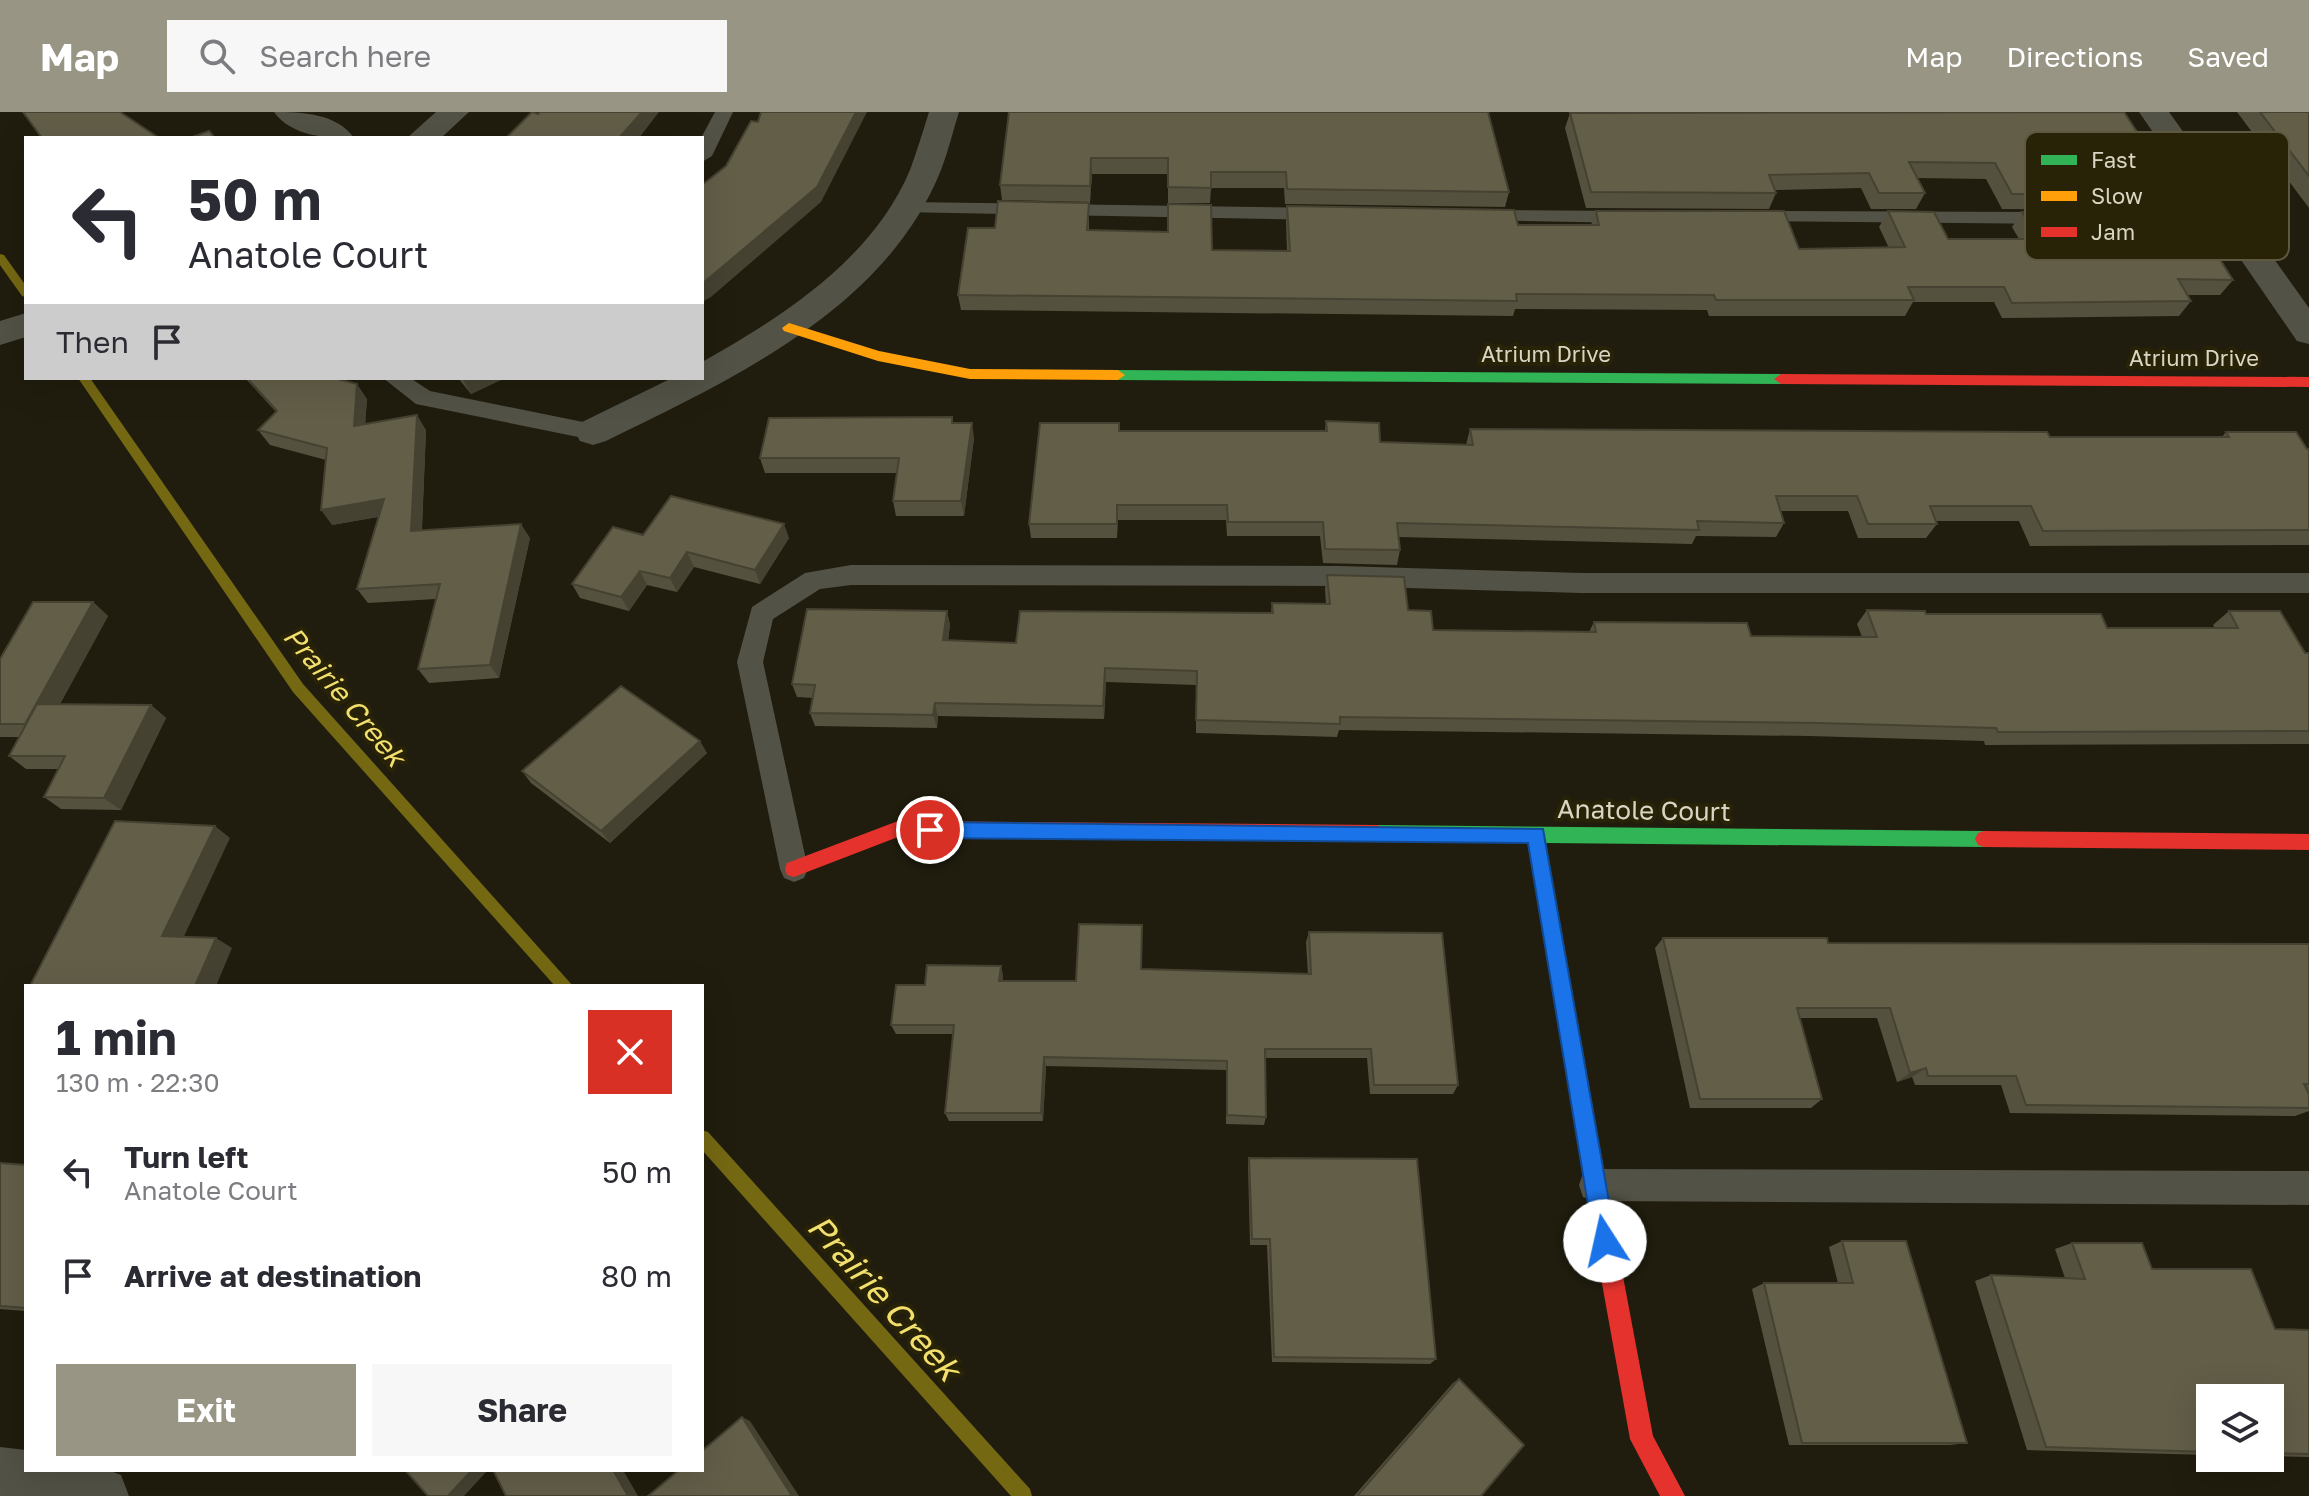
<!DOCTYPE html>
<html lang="en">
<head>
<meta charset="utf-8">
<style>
  :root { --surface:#fff; --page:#f7f7f7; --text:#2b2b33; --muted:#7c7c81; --accent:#989584 }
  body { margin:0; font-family:"Golos Text",sans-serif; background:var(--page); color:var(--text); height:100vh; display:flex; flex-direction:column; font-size:30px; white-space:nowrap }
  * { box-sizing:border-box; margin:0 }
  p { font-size:26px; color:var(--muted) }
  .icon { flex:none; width:44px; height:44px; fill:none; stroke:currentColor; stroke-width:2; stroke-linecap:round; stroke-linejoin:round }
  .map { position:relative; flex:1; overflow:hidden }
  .side { position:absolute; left:24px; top:872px; width:680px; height:488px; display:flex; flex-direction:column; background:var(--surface); border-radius:0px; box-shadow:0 8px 32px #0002 }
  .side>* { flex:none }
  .hud { position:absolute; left:24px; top:24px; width:680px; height:244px; border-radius:0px; box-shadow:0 8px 32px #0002; background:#fff; color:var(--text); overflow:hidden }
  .controls { position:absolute; left:2196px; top:1272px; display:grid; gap:16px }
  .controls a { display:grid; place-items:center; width:88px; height:88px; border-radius:0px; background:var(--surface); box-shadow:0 8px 32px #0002; font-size:40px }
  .pin { position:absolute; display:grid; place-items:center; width:68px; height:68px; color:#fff; margin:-34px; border:4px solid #fff; border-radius:50%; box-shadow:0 2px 8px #0007 }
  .me { position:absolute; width:88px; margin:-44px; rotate:350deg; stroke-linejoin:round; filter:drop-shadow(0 0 6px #0008) }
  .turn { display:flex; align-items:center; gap:28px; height:168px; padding:0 32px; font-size:36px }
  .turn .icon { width:104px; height:104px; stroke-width:2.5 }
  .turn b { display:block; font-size:56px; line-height:68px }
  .then { display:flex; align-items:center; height:76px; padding:0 32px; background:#0003; gap:16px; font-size:30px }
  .round { display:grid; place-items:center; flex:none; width:84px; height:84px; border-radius:0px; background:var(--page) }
  .summary { display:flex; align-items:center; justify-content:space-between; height:136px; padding:0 32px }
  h1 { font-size:48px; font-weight:700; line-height:60px }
  .button { display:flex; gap:16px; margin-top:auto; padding:16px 32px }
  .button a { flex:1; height:92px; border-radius:0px; background:var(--accent); color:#fff; font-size:32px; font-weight:700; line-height:92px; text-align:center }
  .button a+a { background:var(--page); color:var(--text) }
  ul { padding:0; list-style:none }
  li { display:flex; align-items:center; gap:24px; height:104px; padding:0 32px }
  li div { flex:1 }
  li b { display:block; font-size:30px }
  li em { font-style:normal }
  header { display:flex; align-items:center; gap:48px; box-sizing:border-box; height:112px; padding:0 40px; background:var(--accent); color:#fff }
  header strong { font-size:38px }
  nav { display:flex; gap:44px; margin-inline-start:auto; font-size:28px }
  .search { width:560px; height:72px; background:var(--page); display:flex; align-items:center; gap:20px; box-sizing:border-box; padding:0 28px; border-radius:0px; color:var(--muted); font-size:30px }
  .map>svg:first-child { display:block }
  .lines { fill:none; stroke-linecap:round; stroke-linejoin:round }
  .stream { fill:#756813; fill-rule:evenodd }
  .lane { fill:#535246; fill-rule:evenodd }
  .street { fill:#535246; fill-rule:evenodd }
  .fast { fill:#30b455; fill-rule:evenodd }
  .slow { fill:#ff9f0a; fill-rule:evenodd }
  .jam { fill:#e5322d; fill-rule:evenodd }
  .wall { fill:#54513e }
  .shaded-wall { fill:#454232 }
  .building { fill:#625e48; stroke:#454232; stroke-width:2 }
  .route { fill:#1a73e8; stroke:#114b97; stroke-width:2 }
  .labels { text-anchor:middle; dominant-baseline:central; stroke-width:8; stroke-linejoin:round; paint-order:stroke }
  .far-street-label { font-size:22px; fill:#d8d5c4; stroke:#282306 }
  .street-label { font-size:26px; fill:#d8d5c4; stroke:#282306 }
  .water-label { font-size:28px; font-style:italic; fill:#f2df6d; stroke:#282306 }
  .near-water-label { font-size:34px; font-style:italic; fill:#f2df6d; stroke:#282306 }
  .key { fill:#282306; stroke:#5d583f; stroke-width:2 }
  .key-label { font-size:22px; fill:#d8d5c4 }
</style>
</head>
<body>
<header>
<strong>Map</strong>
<div class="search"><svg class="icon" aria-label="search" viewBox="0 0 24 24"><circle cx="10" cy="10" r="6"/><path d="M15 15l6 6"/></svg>Search here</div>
<nav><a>Map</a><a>Directions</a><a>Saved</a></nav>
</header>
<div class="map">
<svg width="2309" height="1384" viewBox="0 0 2309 1384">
  <rect width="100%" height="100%" fill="#201d0e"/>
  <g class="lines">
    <path class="stream" d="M0 142 4 143 26 174V185L22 184 0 153Z
      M78 266H90L303 572 573 874H555L293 580Z
      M702 1018 708 1020 1030 1377 1032 1384H1011L702 1038Z"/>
    <path class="lane" d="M715 0H733L712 44 702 50 701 26Z
      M907 90 1324 96 1334 102 1324 108 900 100 897 96Z
      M1478 98 1632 99 1642 105 1632 111 1471 108 1468 104Z
      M1750 99 2056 100 2066 106 2056 112 1743 109 1740 105 1743 101Z
      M2158 100 2229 101 2239 107 2229 113 2151 110 2148 106 2151 102Z
      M383 266H410L430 279 593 312 605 320 593 328 416 292Z
      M851 453 1340 454 1581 461H2309V481H1581L1340 474 851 473 820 477 773 507 763 550 808 757 804 766 794 770 784 766 780 757 737 550 752 495 805 461Z
      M1595 1057 2309 1059V1093L1595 1089 1583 1085 1579 1073 1583 1061Z"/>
    <path class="street" d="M274 0C301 0 337 1 354 26 327 26 292 25 274 0Z
      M436 0H469L441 26H407Z
      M929 0H959C953 19 948 40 941 58 886 197 731 268 606 329L593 333 580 329 575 320 580 311 672 266H702V250C782 205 873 147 910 58 917 39 923 19 929 0Z
      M2139 0H2169L2309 196V232L2297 229Z
      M26 201V225L0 233V209Z
      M0 1335 26 1338V1358H108L121 1363 129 1384H0Z"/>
    <path class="fast" d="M1118 258 1781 262 1788 267 1781 272 1118 268 1111 263Z
      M1377 713 1984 719 1990 721 1993 727 1990 733 1984 735 1546 731 1616 1127 1613 1135 1605 1138 1597 1135 1594 1127 1528 730 1377 729 1371 727 1368 721 1371 715Z"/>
    <path class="slow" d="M789 211 879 239 970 257 1118 258 1125 263 1118 268 970 267 878 249 784 219 782 216Z"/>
    <path class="jam" d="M1781 262 2309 265V275L1781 272 1774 267Z
      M898 709 1377 713 1383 715 1386 721 1383 727 1377 729 898 725 794 765 787 763 785 757 787 751Z
      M1984 719 2309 722V738L1984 735 1978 733 1975 727 1978 721Z
      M1605 1116 1613 1119 1616 1127 1653 1324 1685 1384H1660L1630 1327 1594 1127 1597 1119Z"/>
  </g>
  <path class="wall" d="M1009 0 1509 80 1505 95 1285 92 1284 76H1211L1210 91H1168V62H1092L1090 90 1002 88 1000 73Z
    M2124 0 2178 82 2167 98 2002 97 1986 67 1917 66 1925 81 1916 97H1871L1861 76 1775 78 1776 81 1769 97 1586 96 1565 16 1570 1Z
    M2237 0H2309V96Z
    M1287 94 1518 113H1591L1596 99 1799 137 1889 136 1879 115 1888 99 1948 127H2019L2012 115 2022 100 2233 168 2220 183H2187L2191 189 2179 204 2002 206 1994 190H1913L1905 204H1709L1707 198 1515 197 1513 204 961 198 958 183 995 116 1089 106V118L1212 138 1287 139 1286 110Z
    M245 266H334L367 287 365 312 426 318 422 418 530 426 499 566 429 571 418 557 436 487 368 491 357 477 378 405 332 413 326 348 270 333 258 318 276 300Z
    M458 266H505L471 282Z
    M952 305 953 311 974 326 964 404H896L893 389 897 361H765L760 346Z
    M1326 309 1380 330 1466 333 1470 317 2050 325H2222L2226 320 2309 337V433L2030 434 2019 409H1936L1937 412 1926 426H1858L1848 399H1781L1784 411 1776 425 1696 424 1692 432 1398 425 1400 438 1397 453 1323 451 1320 424H1227L1226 408H1118L1117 426H1031L1029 412 1119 319H1325Z
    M643 423 789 426 760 472 694 455 677 480 647 473 629 499 580 486 572 472Z
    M1327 463 1408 498 1433 518 1589 520 1594 510 1751 524 1862 525 1857 512 1867 498 2107 516H2215L2213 513 2229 499 2305 541H2309V632L1985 633 1984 629 1809 624 1339 618 1337 625 1196 621V573L1106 570 1104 607 938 604 937 616 815 614 810 601 813 586 797 585 792 572 947 499 950 513 948 529 1016 531 1271 501 1272 491 1326 492 1325 477Z
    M93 490 108 504 60 592 151 593 166 606 121 698 61 697 44 685 59 657H26L9 644 19 625H0V547Z
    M707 641 610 731 531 671 522 659Z
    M1309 820 1458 973 1453 982H1370L1367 946H1266V1005L1264 1013 1226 1012V958L1046 954 1043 1009H949L945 1001 953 922H896L891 913 925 873 1001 854 1003 864V869H1076L1142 857 1308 862 1306 830Z
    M1663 826 1828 831 2309 832V999L2295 1004 2010 1001 2001 973H1915L1912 965 1897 970 1877 906H1800L1822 987 1811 996H1690L1655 836Z
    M1249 1046 1436 1247 1430 1252 1272 1250 1267 1133H1250L1248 1053Z
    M0 1051 26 1053V1199L0 1197Z
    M1842 1129 1967 1331 1950 1333H1789L1752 1177 1764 1171H1838L1829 1135Z
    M2072 1131 2152 1157 2275 1217 2309 1218V1345L2270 1344V1286H2210V1343L2027 1338 1975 1169 1991 1163 2065 1166 2055 1137Z
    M1459 1267 1481 1384H1354L1453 1271Z"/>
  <path class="shaded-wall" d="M642 0H659L639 26H619Z
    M856 0H867L821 90 711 185 702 190V172Z
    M1091 46 1092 62 1090 90V74Z
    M462 266H505L471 282Z
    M357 272 367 287 364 329 354 314Z
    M417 303 426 318 421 433 411 419Z
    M972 311 974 326 964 404 961 389Z
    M384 387 394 402 332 413 321 398Z
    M521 412 530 426 499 566 490 553Z
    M784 412 789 426 760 472 755 458Z
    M687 440 694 455 677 480 670 466Z
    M640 459 647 473 629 499 621 485Z
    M93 490 108 504 42 625 25 612Z
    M947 499 950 513 946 542 943 528Z
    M1105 556 1106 570 1104 607 1103 594Z
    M935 591 938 604 937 616 933 603Z
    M151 593 166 606 121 698 104 686Z
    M700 629 707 641 610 731 601 719Z
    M215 714 230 726 179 835 162 824Z
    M216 826 232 836 216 874H195Z
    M1001 854 1003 864 1002 879 999 869Z
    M1044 945 1046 954 1043 1009 1041 1001Z
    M1926 956 1912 965 1897 970 1910 961Z
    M742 1305 750 1309 799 1384H792Z
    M472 1358H488L464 1384H448Z
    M613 1358H623L638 1384H628Z"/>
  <path class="building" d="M23 0H120L159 26H42Z
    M532 0 538 2 540 0H642L619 26H506Z
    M761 0H856L817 75 702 172V73L726 54 751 9 758 10Z
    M1009 0H1488L1509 80 1287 77 1286 60H1211V76L1168 75V46H1091L1090 74 1000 73Z
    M2124 0 2178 82H2012L1995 51 1909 50 1925 81H1879L1869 61 1769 63 1776 81 1591 80 1570 1Z
    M2260 0H2309V64Z
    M209 19 215 26H190Z
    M998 89 1089 91 1087 118 1168 120V92L1211 93 1212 138 1290 139 1287 94 1514 98 1518 113H1599L1596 99H1784L1799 137 1905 135 1888 99 1934 100 1948 127H2038L2022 100H2190L2233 168 2178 167 2191 189 2012 191 2004 175H1908L1914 188H1716L1714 183 1516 182 1517 189 958 183 968 116H995Z
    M247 266H334L357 272 354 314 417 303 411 419 521 412 490 553 418 557 440 472 357 477 384 387 321 398 327 336 258 318 277 299Z
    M952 305V311H972L961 389H893L899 346H760L769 306Z
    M1326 309 1379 311 1380 330 1473 333 1470 317 2047 320 2050 325H2229L2226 320H2296L2307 337H2309V418L2043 419 2031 394H1930L1937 412H1868L1857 384H1776L1784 411 1697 409 1699 418 1397 411 1400 438 1325 437 1323 410H1228L1227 393H1117V412H1029L1040 311H1119V319H1327Z
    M671 384 784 412 755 458 687 440 670 466 640 459 621 485 572 472 613 415 643 423Z
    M1327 463 1404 465 1408 498 1431 499 1433 518 1596 520 1594 510 1747 511 1751 524 1877 525 1867 498 1925 499 1926 502H2101L2107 516H2238L2229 499H2280L2305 541H2309V619L1998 620 1996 616 1819 611 1340 605V612L1196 608 1197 559 1105 556 1103 594 935 591 933 603 810 601 815 573 792 572 807 497 947 499 943 528 1016 531 1020 499 1273 501 1272 491 1330 492Z
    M33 490H93L25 612H0V547Z
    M621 574 700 629 601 719 522 659Z
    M37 592 151 593 104 686 44 685 65 644H9Z
    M115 709 215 714 162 824 216 826 195 874H30Z
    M1079 812 1142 813 1141 857 1311 862 1309 820 1442 821 1458 973H1374L1371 937H1265L1266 1005 1227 1003V949L1044 945 1041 1001H945L954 913H891L896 873H925L927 853 1001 854 999 869H1076Z
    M1663 826H1827L1828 831 2309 832V972H2304L2309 982V996L2026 993 2016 964H1928L1926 956 1910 961 1890 896H1797L1822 987H1700Z
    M1249 1046 1417 1047 1436 1247 1274 1245 1270 1127H1252Z
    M0 1051 26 1053V1196L0 1194Z
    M1842 1129H1906L1967 1331H1802L1764 1171H1853Z
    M2072 1131H2142L2152 1157H2251L2275 1217 2309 1218V1342L2270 1341V1286H2210V1340L2046 1335 1991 1163 2085 1167Z
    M1459 1267 1524 1333 1481 1384H1357Z
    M742 1305 792 1384H648L679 1358H702V1339Z
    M405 1358H472L448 1384H428Z
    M493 1358H613L628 1384H506Z"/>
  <path class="route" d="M930 710 1543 717 1616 1129 1613 1137 1605 1140 1597 1137 1594 1129 1528 731 930 726 921 718Z"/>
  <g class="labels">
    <g class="far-street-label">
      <text x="1546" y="241">Atrium Drive</text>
      <text x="2194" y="245">Atrium Drive</text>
    </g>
    <g class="street-label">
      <text transform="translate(1644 698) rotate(1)">Anatole Court</text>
    </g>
    <g class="water-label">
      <text transform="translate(345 584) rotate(50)">Prairie Creek</text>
    </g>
    <g class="near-water-label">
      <text transform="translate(885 1185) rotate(48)">Prairie Creek</text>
    </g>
  </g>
  <rect x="2025" y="20" width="264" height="128" rx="12" class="key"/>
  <rect x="2041" y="43" width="36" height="10" fill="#30b455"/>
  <rect x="2041" y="79" width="36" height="10" fill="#ff9f0a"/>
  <rect x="2041" y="115" width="36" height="10" fill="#e5322d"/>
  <g class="key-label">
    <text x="2091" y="56">Fast</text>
    <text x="2091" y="92">Slow</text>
    <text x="2091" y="128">Jam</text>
  </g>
</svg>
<div class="controls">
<a><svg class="icon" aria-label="layers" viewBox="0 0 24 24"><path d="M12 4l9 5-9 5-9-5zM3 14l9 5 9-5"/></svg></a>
</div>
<div class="pin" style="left:930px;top:718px;background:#d93025"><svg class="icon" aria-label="arrive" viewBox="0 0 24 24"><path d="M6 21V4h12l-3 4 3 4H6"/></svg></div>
<svg class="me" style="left:1605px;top:1129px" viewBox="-20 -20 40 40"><circle r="19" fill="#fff"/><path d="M0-13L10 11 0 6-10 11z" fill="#1a73e8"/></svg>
<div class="hud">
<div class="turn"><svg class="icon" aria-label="left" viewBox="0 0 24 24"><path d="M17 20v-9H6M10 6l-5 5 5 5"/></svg><div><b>50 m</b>Anatole Court</div></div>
<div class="then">Then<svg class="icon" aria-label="arrive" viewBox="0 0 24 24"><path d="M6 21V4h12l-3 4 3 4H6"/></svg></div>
</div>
<section class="side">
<div class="summary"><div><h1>1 min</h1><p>130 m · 22:30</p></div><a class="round" style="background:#d93025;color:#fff"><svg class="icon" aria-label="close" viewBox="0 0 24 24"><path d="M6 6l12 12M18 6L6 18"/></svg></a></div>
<ul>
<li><svg class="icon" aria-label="left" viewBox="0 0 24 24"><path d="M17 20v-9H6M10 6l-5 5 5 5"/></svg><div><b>Turn left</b><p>Anatole Court</p></div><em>50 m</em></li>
<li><svg class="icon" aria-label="arrive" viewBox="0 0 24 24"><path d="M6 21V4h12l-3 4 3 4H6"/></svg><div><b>Arrive at destination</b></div><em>80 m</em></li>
</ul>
<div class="button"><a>Exit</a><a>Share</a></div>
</section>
</div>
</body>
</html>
